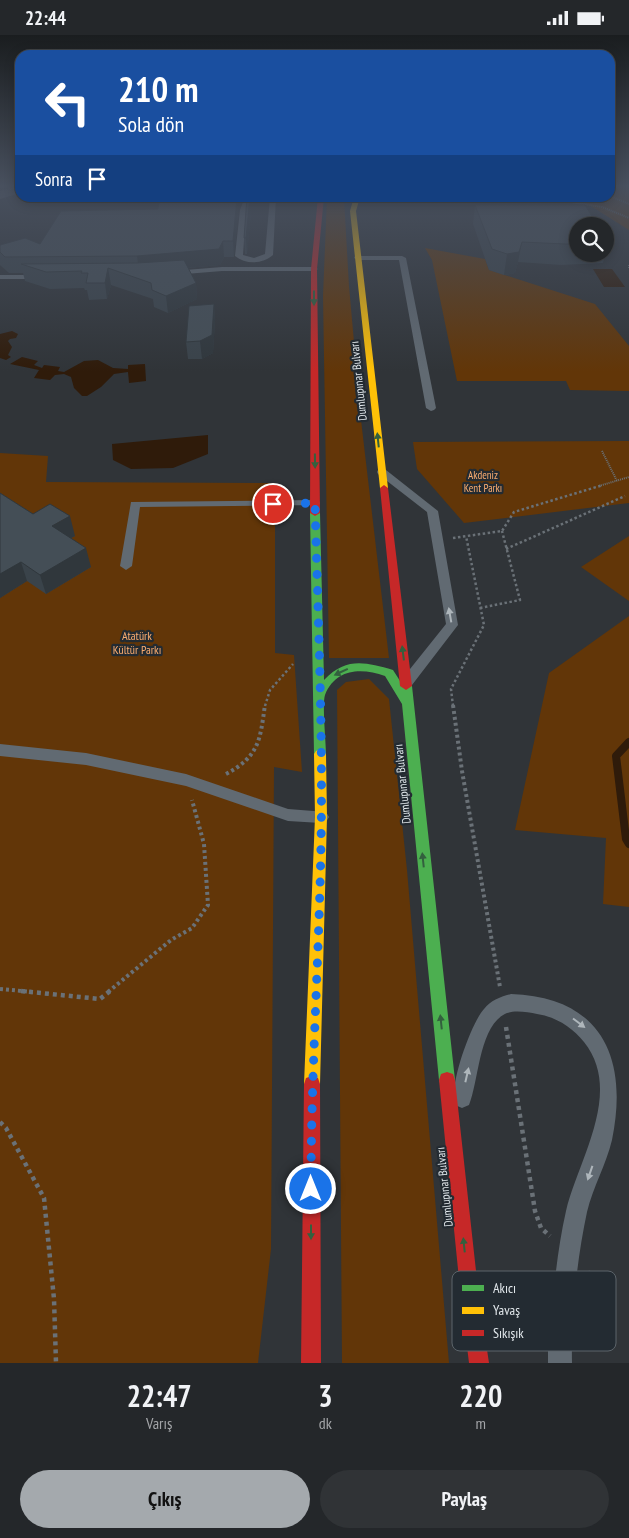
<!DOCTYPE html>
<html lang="tr">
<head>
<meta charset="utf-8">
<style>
  :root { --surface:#24272a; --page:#303336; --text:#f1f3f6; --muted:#a3a5a8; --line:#414447; --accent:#a4a9ad }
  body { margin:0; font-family:"PT Sans Narrow",sans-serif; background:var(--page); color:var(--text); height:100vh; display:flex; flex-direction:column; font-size:19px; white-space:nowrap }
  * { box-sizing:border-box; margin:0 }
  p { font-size:16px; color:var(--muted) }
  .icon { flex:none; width:28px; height:28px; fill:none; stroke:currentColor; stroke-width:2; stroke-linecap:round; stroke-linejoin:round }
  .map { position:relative; height:1328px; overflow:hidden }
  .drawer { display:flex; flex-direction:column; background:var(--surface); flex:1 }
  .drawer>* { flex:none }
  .hud { position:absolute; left:15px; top:15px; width:600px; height:152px; border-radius:15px; box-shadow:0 2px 12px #0003,0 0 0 1px var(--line); background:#1a4fa0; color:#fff; overflow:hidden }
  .tools { position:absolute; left:569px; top:182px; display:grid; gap:10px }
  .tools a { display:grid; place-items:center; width:45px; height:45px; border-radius:50%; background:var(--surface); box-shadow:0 2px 12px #0003,0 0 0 1px var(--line); font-size:25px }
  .pin { position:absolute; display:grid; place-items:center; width:42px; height:42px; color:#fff; margin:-21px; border:2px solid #fff; border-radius:50%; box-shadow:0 1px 5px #0007 }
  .me { position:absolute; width:55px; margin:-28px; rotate:0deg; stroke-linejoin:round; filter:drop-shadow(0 0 4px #0008) }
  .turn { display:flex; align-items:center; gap:18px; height:105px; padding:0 20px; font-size:22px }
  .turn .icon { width:65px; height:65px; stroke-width:2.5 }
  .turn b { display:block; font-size:35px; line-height:42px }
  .then { display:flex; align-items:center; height:48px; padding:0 20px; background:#0003; gap:10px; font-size:19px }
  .eta { display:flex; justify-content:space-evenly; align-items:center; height:85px; text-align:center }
  .eta b { font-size:30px; font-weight:800; line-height:35px }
  .cta { display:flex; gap:10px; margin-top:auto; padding:10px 20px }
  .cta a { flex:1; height:58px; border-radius:30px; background:var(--accent); color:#111; font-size:20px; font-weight:800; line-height:58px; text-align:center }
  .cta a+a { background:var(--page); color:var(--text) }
  .status { display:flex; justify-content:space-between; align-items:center; height:35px; padding:0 25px; background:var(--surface); direction:ltr }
  .status svg { height:14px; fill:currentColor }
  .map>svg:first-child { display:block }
  .green { fill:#623608 }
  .water { fill:#2f1b0a }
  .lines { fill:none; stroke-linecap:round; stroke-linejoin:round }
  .stream { stroke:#2f1b0a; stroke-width:8 }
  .path-far3 { stroke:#6a7177; stroke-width:2; stroke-dasharray:1 1; stroke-linecap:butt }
  .path-far2 { stroke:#6a7177; stroke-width:2.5; stroke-dasharray:2.5 2.5; stroke-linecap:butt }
  .path-far1 { stroke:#6a7177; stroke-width:4; stroke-dasharray:3 3; stroke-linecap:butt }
  .path { stroke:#6a7177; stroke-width:4.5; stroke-dasharray:4 4; stroke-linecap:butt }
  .lane { fill:#616a72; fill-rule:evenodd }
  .street { fill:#616a72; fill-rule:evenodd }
  .fast { fill:#4caf50; fill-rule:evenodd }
  .slow { fill:#ffc107; fill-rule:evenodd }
  .jam { fill:#c62828; fill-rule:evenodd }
  .wall { fill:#3a434a }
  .shaded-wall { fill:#30373c }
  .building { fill:#444e56; stroke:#30373c }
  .oneway { fill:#33603e }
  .oneway2 { fill:#aeb6bb }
  .route { stroke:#1a73e8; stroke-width:9; stroke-dasharray:0 16.2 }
  .labels { text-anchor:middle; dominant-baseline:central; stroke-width:4.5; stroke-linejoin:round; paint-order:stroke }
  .far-park-label { font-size:11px; fill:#fbad70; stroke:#232b32 }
  .street-label { font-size:12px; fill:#e2e8ec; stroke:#232b32 }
  .park-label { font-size:12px; fill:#fbad70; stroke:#232b32 }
  .key { fill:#232b32; stroke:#5c646a; stroke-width:1 }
  .key-label { font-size:14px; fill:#e2e8ec }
</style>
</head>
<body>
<div class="status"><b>22:44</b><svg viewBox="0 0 49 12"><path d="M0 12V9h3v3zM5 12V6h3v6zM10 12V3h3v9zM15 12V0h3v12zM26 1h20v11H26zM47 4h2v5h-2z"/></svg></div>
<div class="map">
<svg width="629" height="1328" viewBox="0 0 629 1328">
  <rect width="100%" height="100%" fill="#303438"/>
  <path class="green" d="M610 150H629V195L578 163 610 162Z
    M327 163H344L349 251 361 385 389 623H329L323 261Z
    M425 213 485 224 489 235 595 269 629 311V356L570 355 566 346H457L432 225Z
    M629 406V468L464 488 417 434 413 407Z
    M0 418 48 421 46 447 275 448V618L294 620 302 737 274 732 271 1214 258 1328H0Z
    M629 501V566L581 532Z
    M629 581V872L603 869 606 803 515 795 549 638Z
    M369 644 389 664 407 835 449 1328H342L337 655 346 647Z"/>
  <path class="water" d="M593 234H612L625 252H604Z
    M12 296 18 299 16 303 10 304 8 306 12 312 8 320 11 322 6 325 0 323V299Z
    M22 322 38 326 34 330 42 333 44 330 60 332 58 336 64 337 84 326 98 325 113 333 128 334V330L145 329 146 346 129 348 128 337 114 339 101 352 87 361H82L74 353 71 342 64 339 55 340 50 345 34 343 39 335 10 329Z
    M208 400V419L173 433 131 434 113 425 112 409Z"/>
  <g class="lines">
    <path class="stream" d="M629 707 616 721 626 804 629 809"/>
    <path class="path-far3" d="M610 161 629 169
      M546 163 602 172 629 183
      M629 230V233
      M602 416 617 446
      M599 451 629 442"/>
    <path class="path-far2" d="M453 503 502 496 514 477 603 450
      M506 514 625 461
      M480 573 520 565 502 496
      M265 671 270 655 293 629
      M453 671 451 654 484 590 466 501"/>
    <path class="path-far1" d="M453 670 462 736 500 952
      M226 739C260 721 260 704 265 670
      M0 954 33 957
      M108 957 171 905 192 893 208 870 204 809 192 765"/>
    <path class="path" d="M21 956 100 964 110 956
      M506 992 535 1176 541 1193 550 1201
      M0 1087 6 1093 44 1163 54 1264 56 1328
      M587 1292 591 1236"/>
    <path class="lane" d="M245 162H251L246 175 243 220 254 223 265 219 270 162H276L273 220C263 229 246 230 235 221L240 175Z
      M355 221H402L406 223 436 373 434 375 431 376 426 373 399 225H358L354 223Z
      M222 232H314L318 234 314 236H222L173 240 169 238 173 236Z
      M0 240H41L45 242 41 244H0Z
      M382 434 386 435 438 476 458 590 412 650H402L400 647 402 644 446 589 427 477 378 439 377 437 378 435Z
      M315 465 319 466 320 468 319 470 140 472 132 531 126 535 120 531 131 467Z
      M0 709 86 718 186 739 288 774 326 777 329 782 326 787 321 788 288 786 186 751 86 730 0 721Z
      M511 959C601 962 629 1022 612 1105 606 1130 593 1152 587 1177 577 1224 571 1280 572 1328H548V1311C553 1266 556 1220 566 1176 578 1125 624 1057 584 1007 572 992 556 982 537 979 528 977 515 975 507 978 479 989 479 1046 469 1070L462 1073 455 1070C448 1053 471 988 484 974 491 965 500 962 511 959Z"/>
    <path class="street" d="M20 150V158L0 164V156Z"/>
    <path class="fast" d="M315 475 320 478 324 645C346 622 365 627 393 635L402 649 406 647 412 651 455 1045 453 1051 447 1053 441 1051 439 1045 402 669 385 641C362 633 336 633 325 660 322 669 326 707 326 719L324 722H316L314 719 310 478Z"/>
    <path class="slow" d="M354 162H360L356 176 388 453 384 456 380 453 350 176Z
      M320 714 324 716 326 719 327 782 320 1049 318 1055 312 1057 306 1055 304 1049 315 782 314 719 316 716Z"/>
    <path class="jam" d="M318 162H324L317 234 320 478 315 481 310 478 311 234Z
      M384 450 388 453 412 651 406 655 400 651 380 453Z
      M447 1037 453 1039 455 1045 478 1254 489 1328H469L460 1254 439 1045 441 1039Z
      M312 1041 318 1043 320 1049 321 1328H301L304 1049 306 1043Z"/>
  </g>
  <path class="wall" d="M237 162 238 177 234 222H224L220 230 188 233 196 248 197 264 168 278 154 272 153 264 111 250 107 264 89 265 87 255H85L84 253 50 254 25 246 23 238H9L0 230V210L40 209 158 174Z
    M475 170 578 191V219H605V202L608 207 603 228 561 230 518 227 515 238 504 240 489 235 473 189Z
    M251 178 247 219H245L244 203Z
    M214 269 215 286 213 318 202 324H188L186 307Z
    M0 458 33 479 75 501 71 503 91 532 46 559 27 546 0 563Z"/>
  <path class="shaded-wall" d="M237 162 238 177 234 222 233 206Z
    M250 162 251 178 247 219 246 203Z
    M223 206 224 222 220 230 139 237 137 221Z
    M522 207 518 227 515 238 504 240 507 219Z
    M108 233 111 250 107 264 105 248Z
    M196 248 197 264 168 278 166 261Z
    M214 269 215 286 213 318 202 324 200 306Z
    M70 481 75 501 58 510 52 491Z
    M86 513 91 532 46 559 40 540Z
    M21 527 27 546 0 563V539Z"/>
  <path class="building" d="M178 162H237L233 206H223L219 214 137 221 5 222 0 217V210L25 203 40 209 61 176 158 174 159 168Z
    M247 162H250L246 203H244Z
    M475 170H585L598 191H578V209H565L522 207 519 217 507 219 492 214Z
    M605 202 608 207H605Z
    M184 225 196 248 166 261 152 255 151 248 108 233 105 248H86L88 238H81L82 236 46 237 21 229 137 228Z
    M214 269 212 300 200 306 186 307 189 271Z
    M0 458 33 479 50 469 70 481 52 491 86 513 40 540 21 527 0 539Z"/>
  <defs><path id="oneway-solid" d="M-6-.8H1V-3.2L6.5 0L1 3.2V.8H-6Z" transform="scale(1.25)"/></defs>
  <g class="oneway">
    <use href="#oneway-solid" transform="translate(314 263) rotate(90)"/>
    <use href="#oneway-solid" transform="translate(378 405) rotate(-96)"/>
    <use href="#oneway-solid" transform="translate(315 426) rotate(89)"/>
    <use href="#oneway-solid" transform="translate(403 618) rotate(-97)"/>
    <use href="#oneway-solid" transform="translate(341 637) rotate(155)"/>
    <use href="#oneway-solid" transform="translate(423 825) rotate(-96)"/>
    <use href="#oneway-solid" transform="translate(441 987) rotate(-96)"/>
    <use href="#oneway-solid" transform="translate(311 1197) rotate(90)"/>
    <use href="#oneway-solid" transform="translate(464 1210) rotate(-96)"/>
  </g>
  <g class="oneway2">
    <use href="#oneway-solid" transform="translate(450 580) rotate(-100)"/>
    <use href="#oneway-solid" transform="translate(579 988) rotate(37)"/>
    <use href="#oneway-solid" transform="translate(467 1040) rotate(-77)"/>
    <use href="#oneway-solid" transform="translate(590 1138) rotate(109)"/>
  </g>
  <linearGradient id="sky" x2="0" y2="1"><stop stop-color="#1a1d1f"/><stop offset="0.45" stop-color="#48505e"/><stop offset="1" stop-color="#48505e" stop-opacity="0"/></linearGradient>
  <rect width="629" height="336" fill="url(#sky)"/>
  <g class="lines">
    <path class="route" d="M273 469 315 468C318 582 323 696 321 809 319 924 311 1039 311 1154"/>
  </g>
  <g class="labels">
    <g class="far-park-label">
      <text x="483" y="440">Akdeniz<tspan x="483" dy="13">Kent Parkı</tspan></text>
    </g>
    <g class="street-label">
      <text transform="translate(358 346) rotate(-96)">Dumlupınar Bulvarı</text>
      <text transform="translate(402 749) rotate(-96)">Dumlupınar Bulvarı</text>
      <text transform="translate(444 1152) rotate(-96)">Dumlupınar Bulvarı</text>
    </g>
    <g class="park-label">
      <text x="137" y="600">Atatürk<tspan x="137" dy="14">Kültür Parkı</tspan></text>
    </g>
  </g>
  <rect x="452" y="1236" width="164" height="80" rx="8" class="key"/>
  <rect x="462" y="1250" width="22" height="6" fill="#4caf50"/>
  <rect x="462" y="1272" width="22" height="7" fill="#ffc107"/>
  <rect x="462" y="1295" width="22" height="6" fill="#c62828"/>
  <g class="key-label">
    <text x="493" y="1258">Akıcı</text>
    <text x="493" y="1280">Yavaş</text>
    <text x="493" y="1303">Sıkışık</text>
  </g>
</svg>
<div class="tools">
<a><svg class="icon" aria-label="search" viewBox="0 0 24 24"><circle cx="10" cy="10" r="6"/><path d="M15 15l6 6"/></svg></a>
</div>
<div class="pin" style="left:273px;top:469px;background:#d93025"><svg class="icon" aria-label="arrive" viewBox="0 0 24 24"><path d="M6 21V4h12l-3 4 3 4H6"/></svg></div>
<svg class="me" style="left:311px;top:1154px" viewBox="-20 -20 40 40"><circle r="17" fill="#1a73e8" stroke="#fff" stroke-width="3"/><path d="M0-11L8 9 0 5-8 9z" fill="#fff"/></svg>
<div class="hud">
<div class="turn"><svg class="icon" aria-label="left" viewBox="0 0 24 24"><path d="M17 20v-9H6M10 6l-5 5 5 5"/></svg><div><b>210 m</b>Sola dön</div></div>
<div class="then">Sonra<svg class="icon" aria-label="arrive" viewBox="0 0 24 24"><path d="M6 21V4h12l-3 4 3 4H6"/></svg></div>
</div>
</div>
<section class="drawer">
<div class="eta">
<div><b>22:47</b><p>Varış</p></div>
<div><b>3</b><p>dk</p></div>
<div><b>220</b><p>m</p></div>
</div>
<div class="cta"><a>Çıkış</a><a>Paylaş</a></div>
</section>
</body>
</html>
